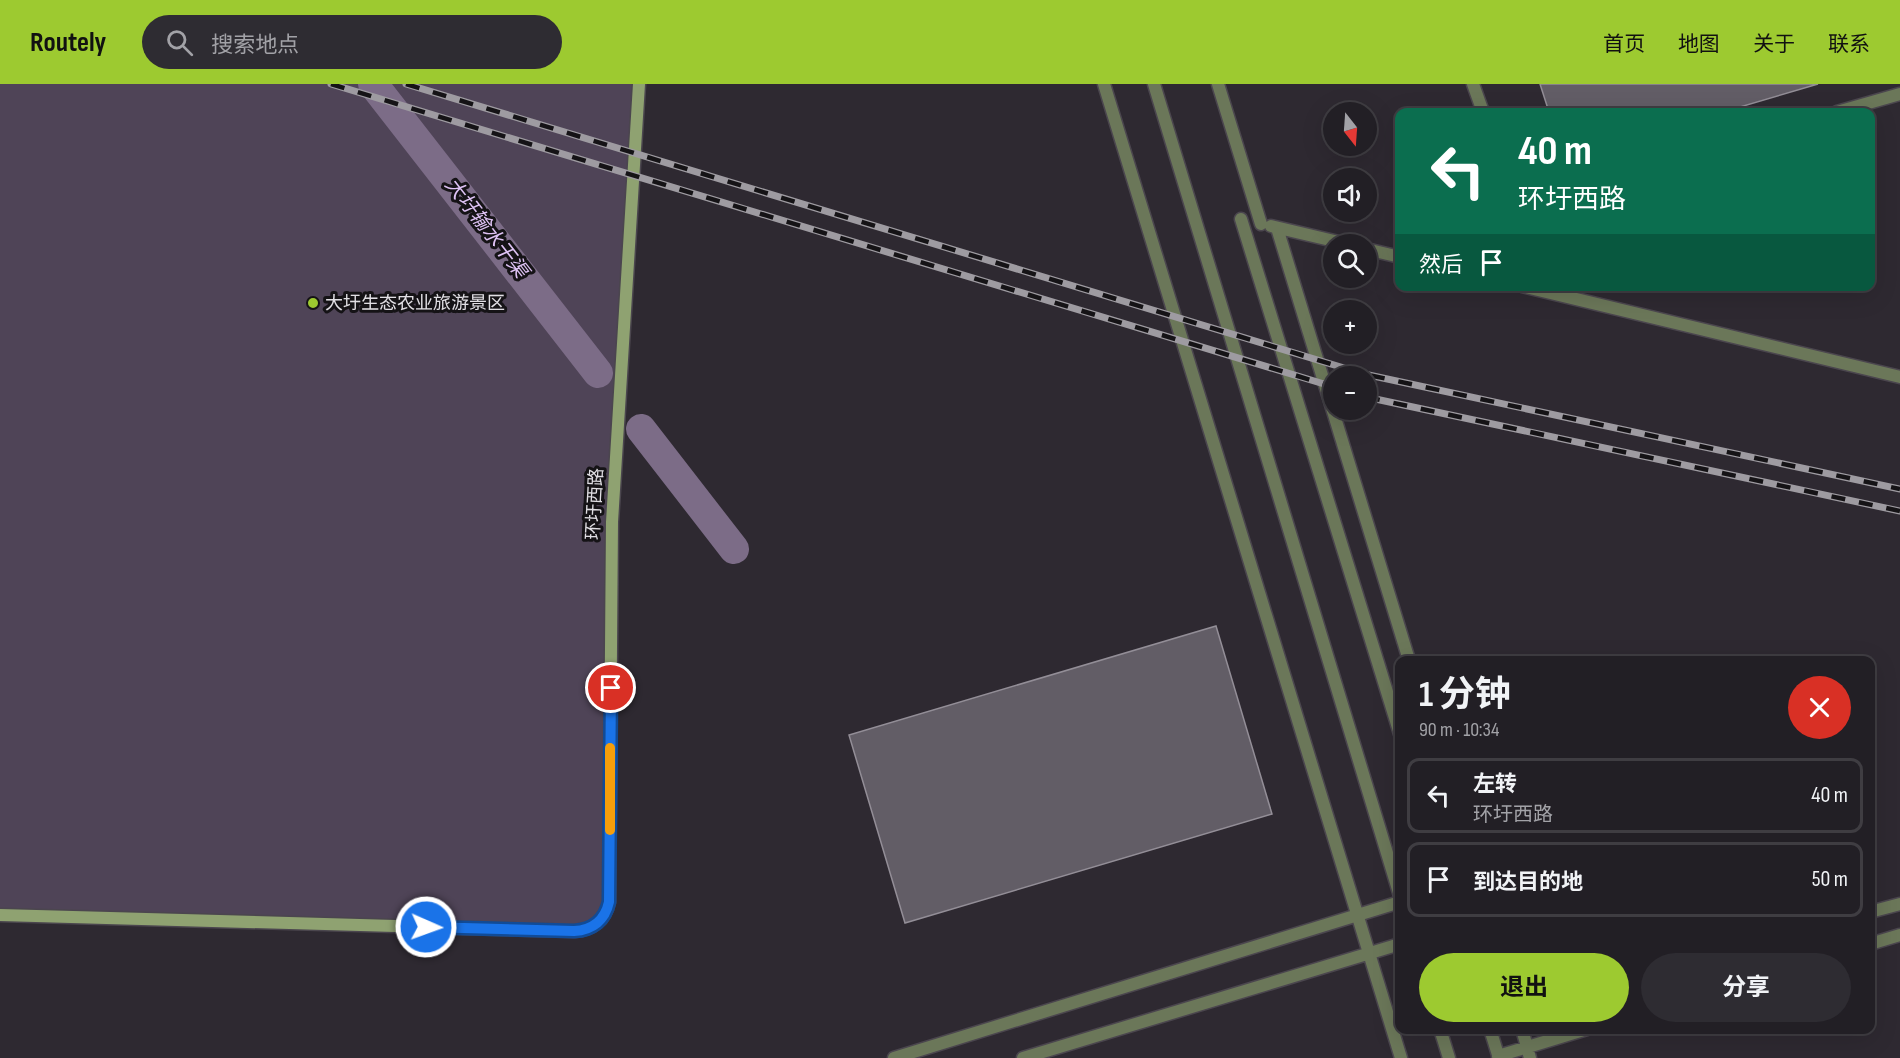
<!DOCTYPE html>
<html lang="zh">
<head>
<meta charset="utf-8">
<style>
  :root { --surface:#221f25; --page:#2e2c32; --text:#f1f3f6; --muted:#a2a2a7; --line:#3f3d42; --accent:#9dca30 }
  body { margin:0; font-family:"Sofia Sans Condensed","Noto Sans SC",sans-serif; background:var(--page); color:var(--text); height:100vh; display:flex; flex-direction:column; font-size:22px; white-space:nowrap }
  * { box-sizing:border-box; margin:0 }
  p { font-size:20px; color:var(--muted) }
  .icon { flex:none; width:33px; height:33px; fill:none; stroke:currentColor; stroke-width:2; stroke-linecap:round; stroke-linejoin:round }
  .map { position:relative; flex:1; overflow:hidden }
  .side { position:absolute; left:1395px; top:572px; width:480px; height:378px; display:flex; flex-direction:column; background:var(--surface); border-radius:12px; box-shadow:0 6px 24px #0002,0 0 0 2px var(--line) }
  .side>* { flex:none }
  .guide { position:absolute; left:1395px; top:24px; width:480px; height:183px; border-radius:12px; box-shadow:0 6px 24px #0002,0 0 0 2px var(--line); background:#0b6e4f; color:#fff; overflow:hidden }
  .needle { width:39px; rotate:163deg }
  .fabs { position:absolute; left:1323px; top:18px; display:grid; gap:12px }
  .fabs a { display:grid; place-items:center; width:54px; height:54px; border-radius:50%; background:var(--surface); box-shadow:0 6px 24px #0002,0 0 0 2px var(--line); font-size:30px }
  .pin { position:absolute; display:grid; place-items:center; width:51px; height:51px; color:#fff; margin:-26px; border:3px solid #fff; border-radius:50%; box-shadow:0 2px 6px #0007 }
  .me { position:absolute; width:66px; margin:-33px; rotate:92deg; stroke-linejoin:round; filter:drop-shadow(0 0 4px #0008) }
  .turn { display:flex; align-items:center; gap:21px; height:126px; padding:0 24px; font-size:27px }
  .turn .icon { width:78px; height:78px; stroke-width:2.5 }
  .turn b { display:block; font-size:42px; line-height:51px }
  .then { display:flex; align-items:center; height:57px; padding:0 24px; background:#0003; gap:12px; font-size:22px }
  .round { display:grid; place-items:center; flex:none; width:63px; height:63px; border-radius:32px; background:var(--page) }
  .headline { display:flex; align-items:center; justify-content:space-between; height:102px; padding:0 24px }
  h1 { font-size:36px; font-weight:700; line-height:45px }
  .primary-button { display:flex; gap:12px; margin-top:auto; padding:12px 24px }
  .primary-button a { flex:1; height:69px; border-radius:36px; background:var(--accent); color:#111; font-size:24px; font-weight:700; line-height:69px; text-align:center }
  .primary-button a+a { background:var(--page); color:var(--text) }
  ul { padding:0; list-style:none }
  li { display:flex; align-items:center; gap:18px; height:75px; margin:0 12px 9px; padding:0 12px; border:3px solid var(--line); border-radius:12px }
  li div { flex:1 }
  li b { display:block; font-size:22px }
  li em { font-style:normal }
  header { display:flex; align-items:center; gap:36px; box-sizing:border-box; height:84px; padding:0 30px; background:var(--accent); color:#111 }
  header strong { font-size:28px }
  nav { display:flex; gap:33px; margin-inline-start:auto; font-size:21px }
  .search { width:420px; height:54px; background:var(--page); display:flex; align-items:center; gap:15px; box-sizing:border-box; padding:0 21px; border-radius:33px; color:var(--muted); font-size:22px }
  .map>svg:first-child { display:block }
  .green { fill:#4f4457 }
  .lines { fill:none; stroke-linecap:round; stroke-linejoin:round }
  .canal { stroke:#7c6c87; stroke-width:30 }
  .building { fill:#625d66; stroke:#938e97; stroke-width:1.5 }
  .lane-casing { stroke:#4b464e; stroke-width:15 }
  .secondary-casing { stroke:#4b464e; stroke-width:15 }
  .lane { stroke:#6b7759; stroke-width:12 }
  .secondary { stroke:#8fa271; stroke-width:12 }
  .rail-casing { stroke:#9e9ba1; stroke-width:7 }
  .rail { stroke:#151316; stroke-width:4.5; stroke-dasharray:14; stroke-linecap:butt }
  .route-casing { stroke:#114b97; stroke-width:15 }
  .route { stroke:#1a73e8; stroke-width:10 }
  .slow { stroke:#f59e0b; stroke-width:10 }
  .poi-dot { fill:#9dca30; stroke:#151316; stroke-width:2 }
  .labels { text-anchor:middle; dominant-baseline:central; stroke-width:6; stroke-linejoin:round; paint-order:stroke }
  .poi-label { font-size:18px; fill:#e1dfe4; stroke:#151316; text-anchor:start }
  .street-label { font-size:18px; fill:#e1dfe4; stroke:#151316 }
  .water-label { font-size:20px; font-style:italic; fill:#dec2f4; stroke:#151316 }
</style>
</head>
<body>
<header>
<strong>Routely</strong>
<div class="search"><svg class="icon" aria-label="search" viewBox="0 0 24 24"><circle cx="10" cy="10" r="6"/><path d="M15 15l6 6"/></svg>搜索地点</div>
<nav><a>首页</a><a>地图</a><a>关于</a><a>联系</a></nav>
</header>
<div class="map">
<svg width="1900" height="974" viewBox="0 0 1900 974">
  <rect width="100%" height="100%" fill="#2e2931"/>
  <path class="green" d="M0 0H639L612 438 609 818 592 843 0 831Z"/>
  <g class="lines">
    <path class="canal" d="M373 0 598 289
      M641 345 734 465"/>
  </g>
  <path class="building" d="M1540 0H1818L1723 28H1549Z
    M1216 542 1272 730 905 839 849 651Z"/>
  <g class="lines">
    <g class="lane-casing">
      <path id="lane" d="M1104 0 1401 974
        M1154 0 1400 812
        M1218 0 1261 140
        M1473 0 1483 28
        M1837 28 1900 10
        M1241 135 1400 650
        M1271 142 1347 160
        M1277 144 1409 576
        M1366 165 1400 173
        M1522 202 1900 293
        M1870 828 1900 820
        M1870 860 1900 851
        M1440 945 1449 974
        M1490 945 1499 974
        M1522 945 1530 974
        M1498 972 1587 945
        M894 974 1400 818
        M1023 974 1400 860"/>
    </g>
    <g class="secondary-casing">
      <path id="secondary" d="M0 831 575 847C593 846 605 836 609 818L612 438 639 0"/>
    </g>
    <use href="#lane" class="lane"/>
    <use href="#secondary" class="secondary"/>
    <g class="rail-casing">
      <path id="rail" d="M331 0 1334 303
        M406 0 1364 290 1900 405
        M1366 313 1900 427"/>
    </g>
    <use href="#rail" class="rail"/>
  </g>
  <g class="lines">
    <g class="route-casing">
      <path id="route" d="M426 843 574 847C593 846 605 836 609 818L611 604"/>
    </g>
    <use href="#route" class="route"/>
    <path class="slow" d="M610 746V664"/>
  </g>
  <circle class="poi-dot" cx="313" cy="219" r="6"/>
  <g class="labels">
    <g class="poi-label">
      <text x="325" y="219">大圩生态农业旅游景区</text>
    </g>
    <g class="street-label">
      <text transform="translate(595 420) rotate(-87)">环圩西路</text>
    </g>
    <g class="water-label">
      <text transform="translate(486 144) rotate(52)">大圩输水干渠</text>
    </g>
  </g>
</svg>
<div class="fabs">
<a><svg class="needle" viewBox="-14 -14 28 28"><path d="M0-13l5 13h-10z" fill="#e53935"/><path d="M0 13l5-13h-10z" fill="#a2a2a7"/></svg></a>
<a><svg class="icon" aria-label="sound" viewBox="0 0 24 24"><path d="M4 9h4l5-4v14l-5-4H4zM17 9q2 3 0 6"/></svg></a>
<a><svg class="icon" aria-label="search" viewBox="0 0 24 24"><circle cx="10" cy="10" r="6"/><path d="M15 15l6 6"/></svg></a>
<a>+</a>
<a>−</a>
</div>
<div class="pin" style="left:611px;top:604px;background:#d93025"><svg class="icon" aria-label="arrive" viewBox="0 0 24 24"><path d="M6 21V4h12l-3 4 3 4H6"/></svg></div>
<svg class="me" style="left:426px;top:843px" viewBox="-20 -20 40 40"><circle r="17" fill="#1a73e8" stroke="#fff" stroke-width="3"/><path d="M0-11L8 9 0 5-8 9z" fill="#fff"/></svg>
<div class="guide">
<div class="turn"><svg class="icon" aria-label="left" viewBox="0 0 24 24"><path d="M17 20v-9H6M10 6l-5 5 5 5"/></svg><div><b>40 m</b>环圩西路</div></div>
<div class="then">然后<svg class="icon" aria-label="arrive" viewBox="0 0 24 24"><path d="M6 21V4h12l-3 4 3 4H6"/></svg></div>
</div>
<section class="side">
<div class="headline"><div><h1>1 分钟</h1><p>90 m · 10:34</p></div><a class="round" style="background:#d93025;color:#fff"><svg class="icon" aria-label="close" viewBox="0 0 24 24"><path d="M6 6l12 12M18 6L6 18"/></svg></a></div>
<ul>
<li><svg class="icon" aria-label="left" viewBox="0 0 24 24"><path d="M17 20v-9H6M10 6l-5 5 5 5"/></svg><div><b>左转</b><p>环圩西路</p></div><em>40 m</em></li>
<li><svg class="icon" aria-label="arrive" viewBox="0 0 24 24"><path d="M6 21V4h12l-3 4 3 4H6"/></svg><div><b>到达目的地</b></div><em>50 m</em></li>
</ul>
<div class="primary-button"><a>退出</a><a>分享</a></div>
</section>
</div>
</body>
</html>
